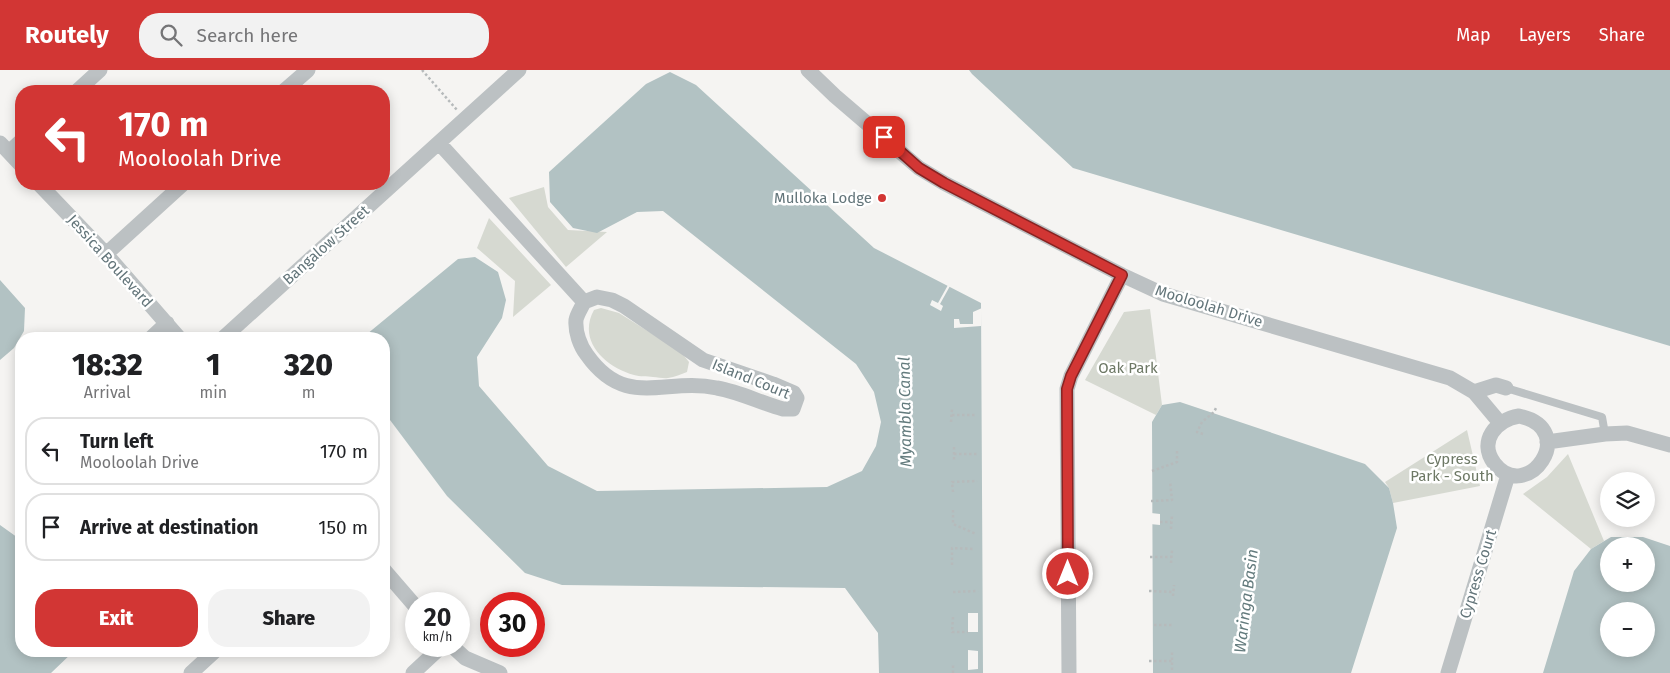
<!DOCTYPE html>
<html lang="en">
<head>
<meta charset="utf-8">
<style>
  :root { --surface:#fff; --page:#f2f2f2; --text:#202124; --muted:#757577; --line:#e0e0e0; --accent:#d23634 }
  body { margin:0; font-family:"Fira Sans",sans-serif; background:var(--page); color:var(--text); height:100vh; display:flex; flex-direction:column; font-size:19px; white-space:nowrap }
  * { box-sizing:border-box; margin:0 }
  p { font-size:16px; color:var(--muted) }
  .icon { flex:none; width:28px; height:28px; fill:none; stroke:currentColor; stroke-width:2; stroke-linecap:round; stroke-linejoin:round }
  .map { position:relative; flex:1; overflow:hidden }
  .side { position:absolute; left:15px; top:262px; width:375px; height:325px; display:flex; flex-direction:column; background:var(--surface); border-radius:20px; box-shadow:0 2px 12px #0003 }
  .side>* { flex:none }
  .top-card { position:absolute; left:15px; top:15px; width:375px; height:105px; border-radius:20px; box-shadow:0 2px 12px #0003; background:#d23634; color:#fff; overflow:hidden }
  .tools { position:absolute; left:1600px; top:402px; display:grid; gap:10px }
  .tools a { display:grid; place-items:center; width:55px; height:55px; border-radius:50%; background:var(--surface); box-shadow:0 2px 12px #0003; font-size:25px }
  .speed { position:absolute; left:405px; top:522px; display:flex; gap:10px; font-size:25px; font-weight:700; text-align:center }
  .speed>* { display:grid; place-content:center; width:65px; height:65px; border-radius:50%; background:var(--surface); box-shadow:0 2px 12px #0003; line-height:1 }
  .speed small { font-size:12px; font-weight:400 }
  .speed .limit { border:8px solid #d22; background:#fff; color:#111 }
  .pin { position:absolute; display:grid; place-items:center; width:42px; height:42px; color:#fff; margin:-21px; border-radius:10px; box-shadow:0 2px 8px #0006 }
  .me { position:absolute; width:55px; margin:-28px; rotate:0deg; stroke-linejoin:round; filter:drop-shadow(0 0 4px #0008) }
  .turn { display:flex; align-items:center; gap:18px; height:105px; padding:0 20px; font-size:22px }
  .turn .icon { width:65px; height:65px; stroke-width:2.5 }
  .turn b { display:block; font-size:35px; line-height:42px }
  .eta { display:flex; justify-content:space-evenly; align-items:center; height:85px; text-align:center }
  .eta b { font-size:30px; font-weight:800; line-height:35px }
  .cta { display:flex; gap:10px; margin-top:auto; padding:10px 20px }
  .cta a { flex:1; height:58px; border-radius:20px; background:var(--accent); color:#fff; font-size:20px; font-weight:800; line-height:58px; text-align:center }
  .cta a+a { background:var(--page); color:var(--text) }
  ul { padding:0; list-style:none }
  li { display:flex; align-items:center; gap:15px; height:68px; margin:0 10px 8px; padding:0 10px; border:2px solid var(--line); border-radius:20px }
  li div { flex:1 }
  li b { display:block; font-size:19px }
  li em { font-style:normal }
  header { display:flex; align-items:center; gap:30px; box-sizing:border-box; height:70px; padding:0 25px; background:var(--accent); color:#fff }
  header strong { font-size:24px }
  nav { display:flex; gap:28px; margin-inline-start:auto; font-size:18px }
  .search { width:350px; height:45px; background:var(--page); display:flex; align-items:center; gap:12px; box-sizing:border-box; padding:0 18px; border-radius:20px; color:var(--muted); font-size:19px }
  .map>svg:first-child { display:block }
  .green { fill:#d6d9d1 }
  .water { fill:#b2c2c3; fill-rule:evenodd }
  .pier { fill:#f5f4f2 }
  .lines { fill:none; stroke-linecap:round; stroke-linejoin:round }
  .path { stroke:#b6babb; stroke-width:2.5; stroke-dasharray:2.5 2.5; stroke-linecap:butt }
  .lane { stroke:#bcc1c3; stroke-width:8 }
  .street { stroke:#bcc1c3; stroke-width:15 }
  .route-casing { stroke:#882322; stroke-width:12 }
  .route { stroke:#d23634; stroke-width:9 }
  .poi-dot { fill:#d23634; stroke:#fff; stroke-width:2 }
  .labels { text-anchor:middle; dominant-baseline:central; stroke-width:5; stroke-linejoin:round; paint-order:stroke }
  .poi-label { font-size:15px; fill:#63757a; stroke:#fff; text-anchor:end }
  .street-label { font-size:15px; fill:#63757a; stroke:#fff }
  .park-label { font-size:15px; fill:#6d7865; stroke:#fff }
  .water-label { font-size:16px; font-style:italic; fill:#637b7d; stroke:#fff }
</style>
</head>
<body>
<header>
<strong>Routely</strong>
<div class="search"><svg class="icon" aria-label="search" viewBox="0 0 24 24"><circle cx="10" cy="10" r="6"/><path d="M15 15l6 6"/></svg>Search here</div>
<nav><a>Map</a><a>Layers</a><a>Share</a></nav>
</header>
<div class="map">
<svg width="1670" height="603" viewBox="0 0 1670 603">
  <rect width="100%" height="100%" fill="#f5f4f2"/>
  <path class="green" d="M544 117 548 137 568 160 607 162 566 197 509 128Z
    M489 148 551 215 513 247 515 211 477 178Z
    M601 238 619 243 681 282 689 292 687 302C681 304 675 307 668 308 664 309 658 307 653 307 647 306 640 307 634 305 605 297 577 271 594 240Z
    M1150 239 1162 335 1156 345 1085 310 1124 242Z
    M1467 360 1480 416 1393 433 1389 418 1385 412Z
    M1568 384 1604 471 1591 479 1523 424 1547 407Z"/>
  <path class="water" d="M969 0H1670V276L1073 98 972 4Z
    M670 2 696 15 874 178 981 233 983 603H879L878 563 845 518 562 515 525 503 447 426 384 342V269H361L458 189 475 187 498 202 506 230 502 248 477 287 479 316 548 396 597 421 827 417 862 401 876 376 881 352 874 322 856 294 663 141 637 142 597 163 573 158 550 132 549 102 646 14Z
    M0 210 25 238 24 261 14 278 0 290Z
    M1180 332 1365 394 1389 418 1393 433 1397 458 1351 603H1153L1152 352 1162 335Z
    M0 455 21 470V581H74L51 603H0Z
    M1611 467H1643L1670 476V603H1543L1574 501 1591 479ZM1646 476V514H1609V476ZM1646 541V579H1609V541Z"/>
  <path class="pier" d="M948 215 950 216 940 234 943 236 941 241 930 235 932 230 938 233Z
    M982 238 981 256 954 258V249H959L960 254H973V242Z
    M1151 443 1160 444V455L1150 454Z
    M968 543H978V562H968Z
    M968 580 978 581V599L968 600Z"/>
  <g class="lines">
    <path class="path" d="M422 0 457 40
      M952 345H977
      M951 352 952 339
      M1203 364 1197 362 1202 352 1214 342 1216 338
      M954 377V392
      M954 384H977
      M1152 401 1177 392V380
      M953 422 952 412 977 411
      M1151 431 1172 430 1170 411
      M953 440V454L976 464
      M1160 452H1171
      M1171 459 1172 445
      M1150 487H1172
      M1171 493 1172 480
      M952 495V478L974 479
      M1149 521 1174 522
      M953 522 978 521
      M1173 526 1174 515
      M953 547 952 562H968
      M1154 555H1174
      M1149 591H1172
      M1172 600V582
      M953 603V593"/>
    <path class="lane" d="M1506 318 1602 347 1605 364"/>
    <path class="street" d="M808 0 835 26 919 98 944 113 1122 205 1163 224 1450 308 1474 322 1500 353
      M77 21 100 0
      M284 21 308 0
      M0 73 21 95
      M439 73 584 232
      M9 82 21 71
      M39 114 106 184 180 269
      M106 184 183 114
      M597 227 612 230 624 236 703 290 773 314 794 323 797 328 793 339H783C761 333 740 322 717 318 665 307 626 340 587 285 580 276 575 262 576 250 577 244 582 237 584 232Z
      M150 269 167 253
      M222 269 519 0
      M1474 322 1496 315 1506 318
      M1519 346C1581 359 1527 436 1494 393 1478 371 1496 350 1519 346Z
      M1547 372 1605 364 1627 363 1670 375
      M384 500 416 537
      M452 576 465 588 500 603
      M191 603 215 581
      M413 603 442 576
      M1069 603 1067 319 1071 306 1122 205
      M1448 603 1508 405"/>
  </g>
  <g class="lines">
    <g class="route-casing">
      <path id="route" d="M884 67 919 98 944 113 1122 205 1071 306 1067 319 1068 504"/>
    </g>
    <use href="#route" class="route"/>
  </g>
  <circle class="poi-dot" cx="882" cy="128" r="5"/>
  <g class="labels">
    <g class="poi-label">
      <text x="872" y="128">Mulloka Lodge</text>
    </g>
    <g class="street-label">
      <text transform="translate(326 175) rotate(-42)">Bangalow Street</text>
      <text transform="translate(110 191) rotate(48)">Jessica Boulevard</text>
      <text transform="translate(1209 236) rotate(17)">Mooloolah Drive</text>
      <text transform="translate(751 309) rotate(22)">Island Court</text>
      <text transform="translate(1478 504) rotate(-73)">Cypress Court</text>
    </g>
    <g class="park-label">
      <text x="1128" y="298">Oak Park</text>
      <text x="1452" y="389">Cypress<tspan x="1452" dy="17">Park - South</tspan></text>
    </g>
    <g class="water-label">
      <text transform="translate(905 342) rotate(-91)">Myambla Canal</text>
      <text transform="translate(1246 531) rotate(-83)">Waringa Basin</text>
    </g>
  </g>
</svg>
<div class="tools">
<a><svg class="icon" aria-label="layers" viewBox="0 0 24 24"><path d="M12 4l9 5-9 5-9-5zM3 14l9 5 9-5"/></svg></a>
<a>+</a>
<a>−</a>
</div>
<div class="speed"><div>20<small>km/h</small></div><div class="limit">30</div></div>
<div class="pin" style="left:884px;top:67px;background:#d93025"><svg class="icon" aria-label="arrive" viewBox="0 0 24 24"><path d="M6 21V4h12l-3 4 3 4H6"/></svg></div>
<svg class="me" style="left:1068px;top:504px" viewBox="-20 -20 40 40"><circle r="17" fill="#d23634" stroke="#fff" stroke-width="3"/><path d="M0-11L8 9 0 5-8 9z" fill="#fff"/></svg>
<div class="top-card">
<div class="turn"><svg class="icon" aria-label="left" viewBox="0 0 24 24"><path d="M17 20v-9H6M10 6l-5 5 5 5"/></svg><div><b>170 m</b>Mooloolah Drive</div></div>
</div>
<section class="side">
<div class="eta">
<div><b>18:32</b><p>Arrival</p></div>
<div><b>1</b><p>min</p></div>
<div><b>320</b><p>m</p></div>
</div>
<ul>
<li><svg class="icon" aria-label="left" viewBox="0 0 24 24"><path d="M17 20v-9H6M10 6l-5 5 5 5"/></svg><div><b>Turn left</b><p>Mooloolah Drive</p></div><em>170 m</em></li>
<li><svg class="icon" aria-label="arrive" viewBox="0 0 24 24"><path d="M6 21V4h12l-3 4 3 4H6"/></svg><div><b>Arrive at destination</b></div><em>150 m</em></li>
</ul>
<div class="cta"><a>Exit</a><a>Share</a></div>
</section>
</div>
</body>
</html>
